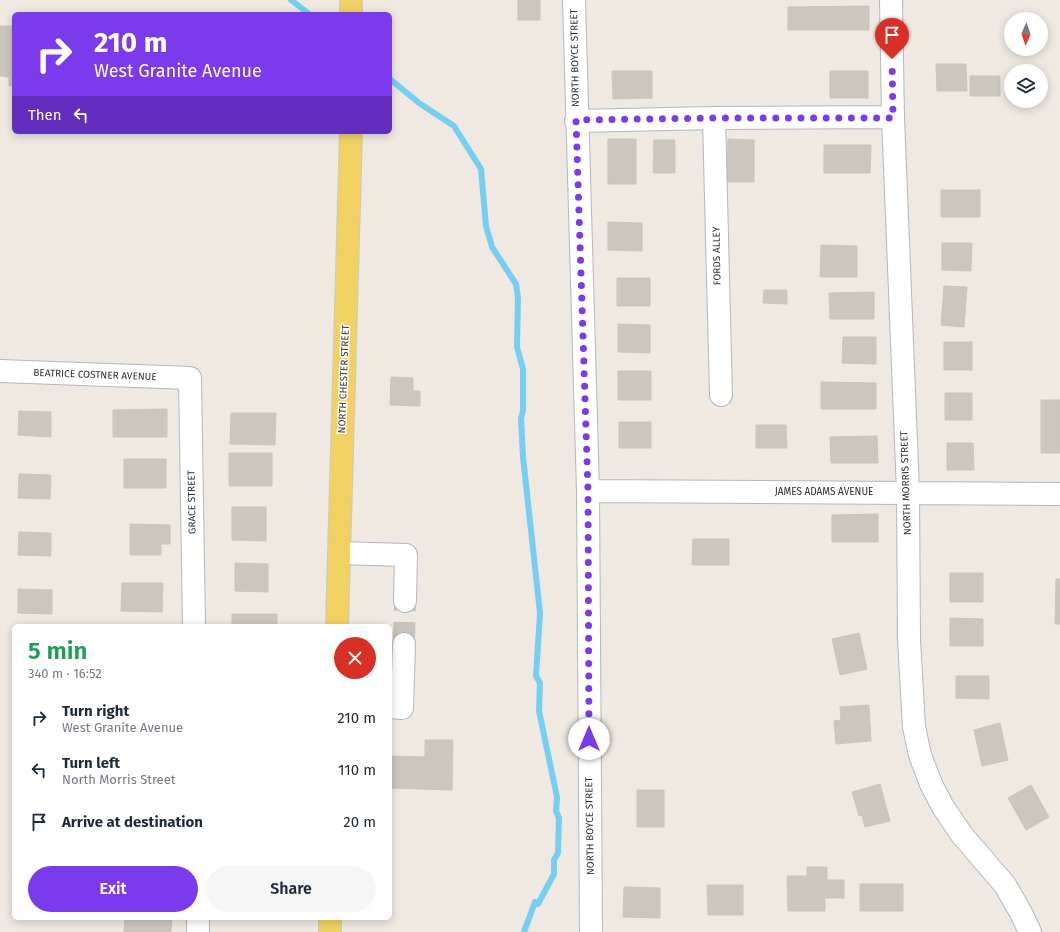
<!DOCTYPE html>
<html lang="en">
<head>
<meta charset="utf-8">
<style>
  :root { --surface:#fff; --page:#f6f6f7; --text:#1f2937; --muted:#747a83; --accent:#7c3aed }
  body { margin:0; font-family:"Fira Sans",sans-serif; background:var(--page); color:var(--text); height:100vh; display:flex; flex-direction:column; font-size:15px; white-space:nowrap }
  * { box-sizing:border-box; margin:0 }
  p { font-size:13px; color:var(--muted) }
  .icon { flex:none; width:22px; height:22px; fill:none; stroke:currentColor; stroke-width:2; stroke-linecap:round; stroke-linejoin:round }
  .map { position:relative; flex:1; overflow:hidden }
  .sheet { position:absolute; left:12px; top:624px; width:380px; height:296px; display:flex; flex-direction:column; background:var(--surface); border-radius:6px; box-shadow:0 2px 10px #0003 }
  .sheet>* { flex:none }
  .banner { position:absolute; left:12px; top:12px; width:380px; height:122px; border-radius:6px; box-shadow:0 2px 10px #0003; background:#7c3aed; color:#fff; overflow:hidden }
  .needle { width:26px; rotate:182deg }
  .tools { position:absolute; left:1004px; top:12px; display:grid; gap:8px }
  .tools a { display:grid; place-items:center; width:44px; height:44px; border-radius:50%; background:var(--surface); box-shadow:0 2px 10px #0003; font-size:20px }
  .pin { position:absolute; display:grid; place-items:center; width:34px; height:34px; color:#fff; margin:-41px -17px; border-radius:50% 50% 50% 0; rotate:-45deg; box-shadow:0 0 4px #0007 }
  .pin .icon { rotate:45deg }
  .me { position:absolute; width:44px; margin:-22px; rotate:0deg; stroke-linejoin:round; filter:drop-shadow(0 0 3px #0008) }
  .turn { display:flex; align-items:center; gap:14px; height:84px; padding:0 16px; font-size:18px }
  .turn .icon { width:52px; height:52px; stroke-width:2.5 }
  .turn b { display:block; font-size:28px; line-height:34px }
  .then { display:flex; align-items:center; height:38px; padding:0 16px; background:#0003; gap:8px; font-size:15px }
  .round { display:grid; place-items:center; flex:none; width:42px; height:42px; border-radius:21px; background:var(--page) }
  .headline { display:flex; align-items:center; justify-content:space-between; height:68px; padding:0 16px }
  h1 { font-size:24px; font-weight:600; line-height:30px; color:#1e9e55 }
  .primary-button { display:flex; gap:8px; margin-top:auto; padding:8px 16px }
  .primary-button a { flex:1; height:46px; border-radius:24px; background:var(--accent); color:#fff; font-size:16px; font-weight:600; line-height:46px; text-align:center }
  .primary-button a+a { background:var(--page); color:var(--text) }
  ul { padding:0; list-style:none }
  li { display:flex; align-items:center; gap:12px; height:52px; padding:0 16px }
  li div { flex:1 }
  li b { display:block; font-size:15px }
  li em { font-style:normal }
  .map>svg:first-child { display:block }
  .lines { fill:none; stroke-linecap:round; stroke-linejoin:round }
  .stream { stroke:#75cff0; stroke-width:6 }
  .building { fill:#cbc7bf; stroke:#cbc5ba }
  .minor-tunnel { stroke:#c8c4bd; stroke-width:22; stroke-dasharray:22 11; stroke-linecap:butt }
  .minor-casing { stroke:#b4b7c1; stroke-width:24 }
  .major-casing { stroke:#c9c9c9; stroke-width:24 }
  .minor { stroke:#fff; stroke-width:22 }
  .major { stroke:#f2d163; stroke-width:22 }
  .route { stroke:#7c3aed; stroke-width:7; stroke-dasharray:0 12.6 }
  .labels { text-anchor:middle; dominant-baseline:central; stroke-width:3; stroke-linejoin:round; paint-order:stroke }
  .street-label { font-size:10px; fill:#2e2e2e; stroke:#fff }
</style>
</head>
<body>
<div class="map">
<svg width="1060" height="932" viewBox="0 0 1060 932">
  <rect width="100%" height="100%" fill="#efe9e1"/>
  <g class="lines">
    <path class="stream" d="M291 0 309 14
      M390 79 419 103 454 126 481 169 486 226 492 247 516 284 518 298 517 347 523 369V411L521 418 523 457 540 613 536 676 540 683 539 711 557 797 556 811 559 818 558 853 554 860V874L538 904 535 902 524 932"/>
  </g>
  <path class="building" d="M518 0H540V20H518Z
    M869 6V30H788V7Z
    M0 26H14V86H9V77L0 76Z
    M936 64H966L967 91H937Z
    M612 71H652V98L613 99Z
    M830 71H868V98H830Z
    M970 76H1000V96H970Z
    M608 139H636V184H608Z
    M728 139 754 140V182H727Z
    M654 140H675V173H653Z
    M824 145H871L870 173H824Z
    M941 190H980V217H941Z
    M608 222 642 223V251L608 250Z
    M942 243H972L971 271 942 270Z
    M821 245 857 246V277H820Z
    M617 278H650V306H617Z
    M944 286 967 287 964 327 941 325Z
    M764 290H787V304L763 303Z
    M874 292V319H830L829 293Z
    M618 324 650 325V353L618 352Z
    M843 337H876V364L842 363Z
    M944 342H972V370H944Z
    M618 371H651V400H618Z
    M391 377 413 378V391H420V406L390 405Z
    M821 382 876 383V409H821Z
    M945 393H972V420H945Z
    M1041 400H1060V453H1041Z
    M167 409V437H113V410Z
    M19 411 51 412V437L18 435Z
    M231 413H276L275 445 230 444Z
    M619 422H651V448H619Z
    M756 425H786L787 448H756Z
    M877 436 878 463H831L830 437Z
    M947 443H973L974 470H947Z
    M229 453H272V486H229Z
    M124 459H166V488H124Z
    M19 474 51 475 50 499 18 498Z
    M232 507H266V541L232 540Z
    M878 514V542H832V515Z
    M130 524 170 525V544H161V555H130Z
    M19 532 51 533V556L18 555Z
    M693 539H729V565H692Z
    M235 563 268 564V592L235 591Z
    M950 573H983V602H950Z
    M1056 579H1060V624H1055Z
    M122 583H163L162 612 121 611Z
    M18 589 52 590V614L18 613Z
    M232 614H277V626H232Z
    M950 618 983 619V646H950Z
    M859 633 867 669 840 675 832 639Z
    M956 676H989V699L956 698Z
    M869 705 871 741 836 744 834 721 841 720 840 707Z
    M1000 723 1008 760 982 766 974 730Z
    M425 740H453L452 790 390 788V756L425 757Z
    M880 784 890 821 865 827 862 815 859 816 852 792Z
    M1031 785 1049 817 1026 830 1008 798Z
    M637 790H664V827H637Z
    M807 867H827V880H844V898H825V911H788L787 876H807Z
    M860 884H903V911H860Z
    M707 885H743V915H708Z
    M624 887 660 888V918L623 917Z
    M125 918H172L171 932H124Z"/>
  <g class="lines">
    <path class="minor-tunnel" d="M404 644 405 601"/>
    <g class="minor-casing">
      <path id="minor" d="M574 0 588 491 591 932
        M891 0 893 117 908 492 909 640 914 727 920 755 931 784 943 807 962 835 1005 885 1021 913 1030 932
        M714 118 721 395
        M576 121 714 118 893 117
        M0 371 190 378 194 626
        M588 491 1060 494
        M339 553 406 555 405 601
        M390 707 402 708 404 644
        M198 918V932"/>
    </g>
    <g class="major-casing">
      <path id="major" d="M351 0V14
        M337 626 351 132
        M330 932V918"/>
    </g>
    <use href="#minor" class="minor"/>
    <use href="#major" class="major"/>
  </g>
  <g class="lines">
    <path class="route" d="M589 739 588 491 576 120 714 118H893L892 59"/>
  </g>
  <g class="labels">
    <g class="street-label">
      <text transform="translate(575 58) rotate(-91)">NORTH BOYCE STREET</text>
      <text transform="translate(717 256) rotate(-91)">FORDS ALLEY</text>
      <text transform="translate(95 375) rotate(2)">BEATRICE COSTNER AVENUE</text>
      <text transform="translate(344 379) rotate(-88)">NORTH CHESTER STREET</text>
      <text transform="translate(906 483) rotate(-92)">NORTH MORRIS STREET</text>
      <text x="824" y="492">JAMES ADAMS AVENUE</text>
      <text transform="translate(192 502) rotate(-91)">GRACE STREET</text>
      <text transform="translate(590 826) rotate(-91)">NORTH BOYCE STREET</text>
    </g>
  </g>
</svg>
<div class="tools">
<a><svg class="needle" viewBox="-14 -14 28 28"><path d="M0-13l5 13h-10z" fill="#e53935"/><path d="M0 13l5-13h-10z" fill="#747a83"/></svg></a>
<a><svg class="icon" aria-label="layers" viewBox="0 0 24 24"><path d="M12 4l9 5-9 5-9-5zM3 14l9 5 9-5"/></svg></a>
</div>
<div class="pin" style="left:892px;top:59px;background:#d93025"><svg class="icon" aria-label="arrive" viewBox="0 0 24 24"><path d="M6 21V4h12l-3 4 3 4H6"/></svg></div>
<svg class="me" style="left:589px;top:739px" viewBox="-20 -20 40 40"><circle r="19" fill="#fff"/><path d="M0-13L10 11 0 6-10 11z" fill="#7c3aed"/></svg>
<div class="banner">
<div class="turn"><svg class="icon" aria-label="right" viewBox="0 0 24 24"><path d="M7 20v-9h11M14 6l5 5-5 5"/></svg><div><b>210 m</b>West Granite Avenue</div></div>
<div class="then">Then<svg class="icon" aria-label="left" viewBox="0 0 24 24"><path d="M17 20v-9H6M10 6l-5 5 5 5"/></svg></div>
</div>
<section class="sheet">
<div class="headline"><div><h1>5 min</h1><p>340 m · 16:52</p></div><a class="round" style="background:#d93025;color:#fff"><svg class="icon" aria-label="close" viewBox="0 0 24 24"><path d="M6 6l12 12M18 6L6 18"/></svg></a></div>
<ul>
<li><svg class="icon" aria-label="right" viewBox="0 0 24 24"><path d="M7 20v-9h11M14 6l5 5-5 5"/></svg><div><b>Turn right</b><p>West Granite Avenue</p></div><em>210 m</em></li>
<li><svg class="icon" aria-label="left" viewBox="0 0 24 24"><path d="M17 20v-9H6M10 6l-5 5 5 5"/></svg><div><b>Turn left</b><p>North Morris Street</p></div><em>110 m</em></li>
<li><svg class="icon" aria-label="arrive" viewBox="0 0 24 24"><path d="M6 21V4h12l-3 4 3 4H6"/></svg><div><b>Arrive at destination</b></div><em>20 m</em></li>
</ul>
<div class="primary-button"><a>Exit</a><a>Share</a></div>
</section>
</div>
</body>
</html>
